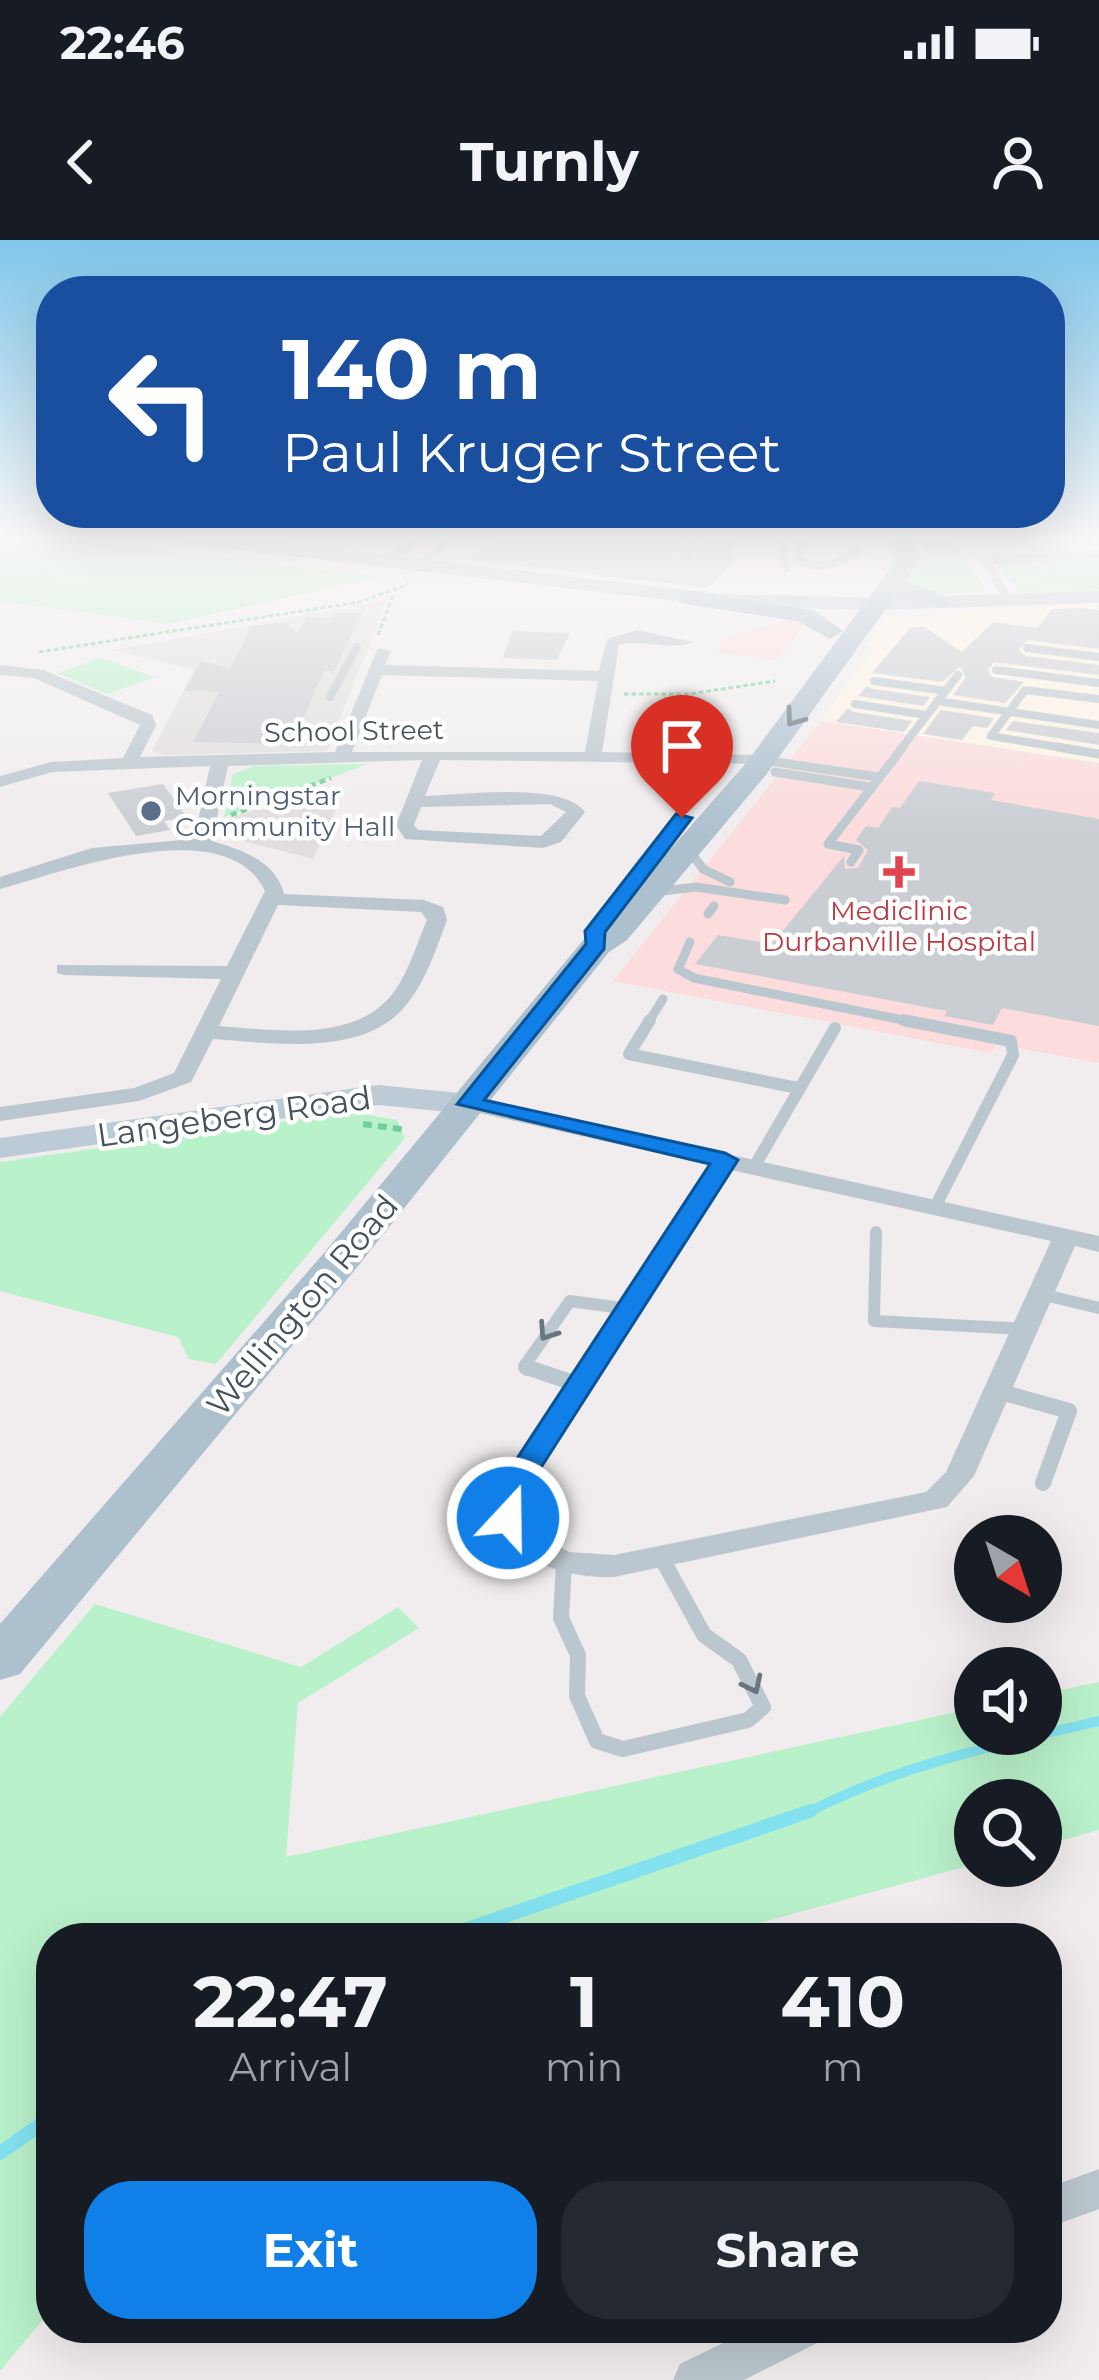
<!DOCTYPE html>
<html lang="en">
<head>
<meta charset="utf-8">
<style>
  :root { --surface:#171b24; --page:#242831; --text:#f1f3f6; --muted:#9ea1a6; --accent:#107fe8 }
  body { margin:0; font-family:Montserrat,sans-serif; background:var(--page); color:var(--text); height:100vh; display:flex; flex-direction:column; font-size:45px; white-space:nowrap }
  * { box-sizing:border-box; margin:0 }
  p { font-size:39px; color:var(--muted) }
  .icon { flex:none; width:66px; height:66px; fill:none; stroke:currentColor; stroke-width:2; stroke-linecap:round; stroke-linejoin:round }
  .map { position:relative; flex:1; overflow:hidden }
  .drawer { position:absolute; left:36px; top:1683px; width:1026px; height:420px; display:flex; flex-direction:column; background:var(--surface); border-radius:48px; box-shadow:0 12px 48px #0002 }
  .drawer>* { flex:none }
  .top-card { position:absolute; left:36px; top:36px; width:1029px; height:252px; border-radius:48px; box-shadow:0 12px 48px #0002; background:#1a4fa0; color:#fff; overflow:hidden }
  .needle { width:78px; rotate:141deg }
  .fabs { position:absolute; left:954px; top:1275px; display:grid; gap:24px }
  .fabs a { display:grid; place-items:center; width:108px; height:108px; border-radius:50%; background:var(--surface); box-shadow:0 12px 48px #0002; font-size:60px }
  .pin { position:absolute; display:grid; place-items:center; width:102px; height:102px; color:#fff; margin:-123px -51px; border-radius:50% 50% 50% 0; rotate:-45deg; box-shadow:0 0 12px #0007 }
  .pin .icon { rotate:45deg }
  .me { position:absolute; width:132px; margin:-66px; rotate:21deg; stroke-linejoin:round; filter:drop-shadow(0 0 9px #0008) }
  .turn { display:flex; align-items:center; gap:42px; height:252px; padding:0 48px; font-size:54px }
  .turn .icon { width:156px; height:156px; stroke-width:2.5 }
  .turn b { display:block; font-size:84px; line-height:102px }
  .eta { display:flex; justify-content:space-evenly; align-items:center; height:204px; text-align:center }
  .eta b { font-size:72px; font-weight:700; line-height:84px }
  .action { display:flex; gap:24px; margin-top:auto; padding:24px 48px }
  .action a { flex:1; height:138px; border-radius:48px; background:var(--accent); color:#fff; font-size:48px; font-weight:700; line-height:138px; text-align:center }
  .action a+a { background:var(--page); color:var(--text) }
  .status { display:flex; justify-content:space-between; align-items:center; height:84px; padding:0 60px; background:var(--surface); direction:ltr }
  .status svg { height:33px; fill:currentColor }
  header { display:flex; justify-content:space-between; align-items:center; height:156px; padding:0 48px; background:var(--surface); font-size:54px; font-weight:700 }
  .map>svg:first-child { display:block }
  .commercial { fill:#fdf4e5 }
  .education { fill:#e2dee0 }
  .medical { fill:#fcdcdc }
  .green { fill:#b9f1ca }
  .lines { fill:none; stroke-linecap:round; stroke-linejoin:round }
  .stream-far2 { stroke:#84e2f0; stroke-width:4.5 }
  .stream-far1 { stroke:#84e2f0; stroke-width:10 }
  .stream { stroke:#84e2f0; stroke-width:14 }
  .building { fill:#caced3 }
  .path-far2 { stroke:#70d099; stroke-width:3; stroke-dasharray:4.5 3; stroke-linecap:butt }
  .path-far1 { stroke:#70d099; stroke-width:4.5; stroke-dasharray:6 4.5; stroke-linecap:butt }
  .path { stroke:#70d099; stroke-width:6; stroke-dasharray:9 6; stroke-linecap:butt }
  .lane-far3 { stroke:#bbc7ce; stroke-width:8 }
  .lane-far2 { stroke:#bbc7ce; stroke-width:9 }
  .lane-far1 { stroke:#bbc7ce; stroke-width:12 }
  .lane { stroke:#bbc7ce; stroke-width:16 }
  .street { fill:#bbc7ce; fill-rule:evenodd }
  .secondary { fill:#bdcbd6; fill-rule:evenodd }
  .primary { fill:#acc0ce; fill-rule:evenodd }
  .oneway { stroke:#5f6e78 }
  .oneway2 { stroke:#68767e }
  .route { fill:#107fe8; stroke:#0a5397; stroke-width:3 }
  .service-dot { fill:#5c6f8a; stroke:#fff; stroke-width:4.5 }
  .health-dot { fill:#e0444e; stroke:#fff; stroke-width:4.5 }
  .labels { text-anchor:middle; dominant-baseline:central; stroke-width:9; stroke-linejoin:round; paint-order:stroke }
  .far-street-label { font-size:27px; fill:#45535c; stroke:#fff }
  .far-service-label { font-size:27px; fill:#4e5e75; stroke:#fff; text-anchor:start }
  .far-health-label { font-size:27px; fill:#be3a42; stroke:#fff }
  .street-label { font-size:33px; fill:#45535c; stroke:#fff }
</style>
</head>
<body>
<div class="status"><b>22:46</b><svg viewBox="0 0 49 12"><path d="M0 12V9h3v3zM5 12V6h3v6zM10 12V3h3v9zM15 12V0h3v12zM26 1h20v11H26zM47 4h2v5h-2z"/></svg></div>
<header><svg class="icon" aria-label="back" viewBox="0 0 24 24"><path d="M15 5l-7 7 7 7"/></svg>Turnly<svg class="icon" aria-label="person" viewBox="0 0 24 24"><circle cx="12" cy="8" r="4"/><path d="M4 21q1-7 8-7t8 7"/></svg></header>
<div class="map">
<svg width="1099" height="2140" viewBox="0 0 1099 2140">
  <rect width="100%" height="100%" fill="#f1edee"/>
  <path class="commercial" d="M737 295H874L875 305 851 335 738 332Z
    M1099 363V523L821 481 865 420 874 406 866 404 886 378Z"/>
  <path class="education" d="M387 360 327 511 164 515 152 511 194 430 114 410Z
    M337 567 313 619 224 596 226 579 256 570Z"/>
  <path class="medical" d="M786 380 803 384 802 389 777 420 719 413 720 400Z
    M821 481 1099 523V823L997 804 991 813 613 741Z"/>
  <path class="green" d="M0 295H37L379 337 168 384 0 361Z
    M920 295H951L986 349 940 355 907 344 923 308Z
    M1099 317V351L1020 352 995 327 1004 321Z
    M101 418 155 437 107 454 57 433Z
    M368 524 224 577 233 534 254 526Z
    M351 872 397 880 405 898 216 1124 189 1119 178 1097 0 1051V922Z
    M95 1364 301 1427 398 1367 419 1388 298 1463 286 1617 975 1468V1494H1041V1454L1099 1442V1590L1041 1606V1560H975V1624L704 1698H51V2070L0 2131V1477Z"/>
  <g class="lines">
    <path class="stream-far2" d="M425 320 454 295"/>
    <path class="stream-far1" d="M805 1574C898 1525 997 1505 1099 1481"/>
    <path class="stream" d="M441 1698 810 1571
      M0 1913 51 1877"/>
  </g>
  <path class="building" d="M502 295 690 296 679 313 687 323 709 297 734 298V321L708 348 469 320Z
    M1081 368 1099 370V409L1027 400 1019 410 1026 416 1099 425V435L994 422 988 430 992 437 1024 442 1005 463 953 455 966 437 960 427 942 442 872 433 910 388 924 387 962 412 993 382 1037 388 1052 369Z
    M335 373H362L334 431H324L292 504 193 502 219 452 184 451 201 421 230 428 252 386 284 382 298 393 306 377 333 378Z
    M512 391 570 393 557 420 503 418Z
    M867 446 873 449 930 457 923 466 858 456Z
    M848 468 854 472 912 481 904 492 836 482Z
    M941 470 994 478 987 488 973 486 962 500 923 494Z
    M1013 481 1099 493V505L1006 490Z
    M919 541 995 553 991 560 1099 579V786L1002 768 993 785 944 776 947 771 695 724 718 695 772 704 844 616 845 629 858 628 868 610 856 600 866 586 878 588 892 567 900 568Z
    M163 544 187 577 164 581 170 590 136 596 108 553Z"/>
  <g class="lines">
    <path class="path-far2" d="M378 395 394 353
      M39 412 360 362 408 344
      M624 454H689L775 441"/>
    <path class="path-far1" d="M231 575 331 538"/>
    <path class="path" d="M363 884 407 890"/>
    <path class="lane-far3" d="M819 295 823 299
      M779 299 786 328
      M796 299 805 304 797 319C819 332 836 324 857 312
      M687 315 701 295
      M1008 360 986 321 1099 314
      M1027 408 1099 417
      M996 430 1099 443
      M874 441 946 451
      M330 457 357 407
      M937 461 1099 485
      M855 464 926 475
      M900 510 958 435
      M1076 510 991 496 1025 450 1099 459"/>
    <path class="lane-far2" d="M1058 507 1099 514
      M762 520 878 537
      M775 532 870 547
      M689 610 703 629 730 642
      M851 622 859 610 828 604 903 507
      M654 652 696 647 785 660
      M708 674 714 666
      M690 702 678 729 694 738 918 783
      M648 783 663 759"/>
    <path class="lane-far1" d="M650 780 629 814 798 848
      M903 780 1011 801 1013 815 935 967
      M754 927 835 788
      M876 992 874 1081 1025 1089
      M1040 1054 1099 1068
      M527 1130 525 1125 570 1061 629 1069"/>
    <path class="lane" d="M526 1127 580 1145
      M997 1151 1069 1171 1043 1243
      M564 1324 561 1378 578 1415 577 1456 597 1501 623 1509 748 1480 763 1467 739 1420 704 1395 661 1317"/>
    <path class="street" d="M416 295H432L388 327H378V321Z
      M637 390 693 402C672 412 643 398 619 405L602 512 762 515 768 516V524L440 520 425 556C463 555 563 541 585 572L582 576 561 602 543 608 405 599 396 585 422 520 228 526 212 601C242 610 276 621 284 654L424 660 443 667 447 680C436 709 427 739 407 764 365 818 273 803 213 799L191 842 139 861 0 881V867L134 848 174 833 221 739 64 735 57 733V725L227 726 265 651C226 570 63 632 0 649V637L92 608 194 599 210 526 52 532 0 547V536L51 522 123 518 140 485 34 438 0 435V425L43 430 152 475 156 485 140 517 335 512 378 408 391 411 385 425 599 431 607 399ZM382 435 598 441 585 512H352ZM550 564 566 572 541 596 418 590 414 585 421 567ZM278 665 421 672 427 680C417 703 410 728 396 749 359 804 276 790 219 786Z
      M469 857 1099 996V1012L1075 1006 974 1236 947 1267 614 1337C572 1338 536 1327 503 1300L493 1263 505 1236 710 925 461 869 457 864ZM731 930 1051 1001 946 1232 926 1252 614 1315 569 1312 529 1289 523 1263 531 1243Z
      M1099 1929V1969L1047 1988V1948Z
      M754 2088H823L817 2103 744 2140H673L680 2124Z"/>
    <path class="secondary" d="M153 295H215L720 354 873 358 1099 351V363L873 370 720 366 162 301Z
      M378 845 469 854 486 864 469 874 378 865 0 918V898Z"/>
    <path class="primary" d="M891 295H913L920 321 906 341 947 357V367L895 356 766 535 627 700 609 712 354 1031 20 1434 0 1440V1384L324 1013 585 698 603 686 746 523 896 321Z
      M688 351 813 370 843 391 830 399 797 381 679 363V353Z"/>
  </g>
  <defs><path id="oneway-chevron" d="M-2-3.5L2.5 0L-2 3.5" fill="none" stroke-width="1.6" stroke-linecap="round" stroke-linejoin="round" transform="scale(3)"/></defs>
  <use class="oneway" href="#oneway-chevron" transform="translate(794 478) rotate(126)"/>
  <g class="oneway2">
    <use href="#oneway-chevron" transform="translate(547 1092) rotate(124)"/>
    <use href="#oneway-chevron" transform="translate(753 1445) rotate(64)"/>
  </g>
  <linearGradient id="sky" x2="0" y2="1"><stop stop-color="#80c6eb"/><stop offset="0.5" stop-color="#f9f7f7"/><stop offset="1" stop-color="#f9f7f7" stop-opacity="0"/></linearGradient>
  <rect width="1099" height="595" fill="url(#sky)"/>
  <path class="route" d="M676 574 692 578 605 692 604 709 484 860 725 913 738 920 531 1243 519 1285 508 1288 493 1278 501 1243 710 924 457 864 586 704 585 691Z"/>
  <circle class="service-dot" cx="151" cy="571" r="12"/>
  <path class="health-dot" d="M893 614h12v12h12v12h-12v12h-12v-12h-12v-12h12z"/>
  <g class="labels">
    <g class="far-street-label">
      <text transform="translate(354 491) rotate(-1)">School Street</text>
    </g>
    <g class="far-service-label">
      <text x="175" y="555">Morningstar<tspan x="175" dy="31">Community Hall</tspan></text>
    </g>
    <g class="far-health-label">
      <text x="899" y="670">Mediclinic<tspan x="899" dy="31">Durbanville Hospital</tspan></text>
    </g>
    <g class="street-label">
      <text transform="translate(234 876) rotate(-8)">Langeberg Road</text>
      <text transform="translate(302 1065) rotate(-50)">Wellington Road</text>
    </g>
  </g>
</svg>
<div class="fabs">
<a><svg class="needle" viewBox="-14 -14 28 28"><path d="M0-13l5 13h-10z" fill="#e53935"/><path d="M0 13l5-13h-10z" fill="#9ea1a6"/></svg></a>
<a><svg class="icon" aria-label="sound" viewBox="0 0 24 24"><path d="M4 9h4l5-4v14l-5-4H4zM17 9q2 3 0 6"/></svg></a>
<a><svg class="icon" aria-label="search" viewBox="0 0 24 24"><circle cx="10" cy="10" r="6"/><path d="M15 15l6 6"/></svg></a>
</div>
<div class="pin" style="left:682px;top:578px;background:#d93025"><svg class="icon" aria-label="arrive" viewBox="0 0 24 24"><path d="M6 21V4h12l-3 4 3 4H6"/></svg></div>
<svg class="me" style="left:508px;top:1278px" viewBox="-20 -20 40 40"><circle r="17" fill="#107fe8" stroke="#fff" stroke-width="3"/><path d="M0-11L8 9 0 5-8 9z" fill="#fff"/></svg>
<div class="top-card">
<div class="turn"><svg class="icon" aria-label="left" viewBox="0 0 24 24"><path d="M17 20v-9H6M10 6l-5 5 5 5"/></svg><div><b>140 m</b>Paul Kruger Street</div></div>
</div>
<section class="drawer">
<div class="eta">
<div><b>22:47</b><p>Arrival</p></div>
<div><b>1</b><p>min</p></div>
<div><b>410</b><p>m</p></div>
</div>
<div class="action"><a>Exit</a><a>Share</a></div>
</section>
</div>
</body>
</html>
